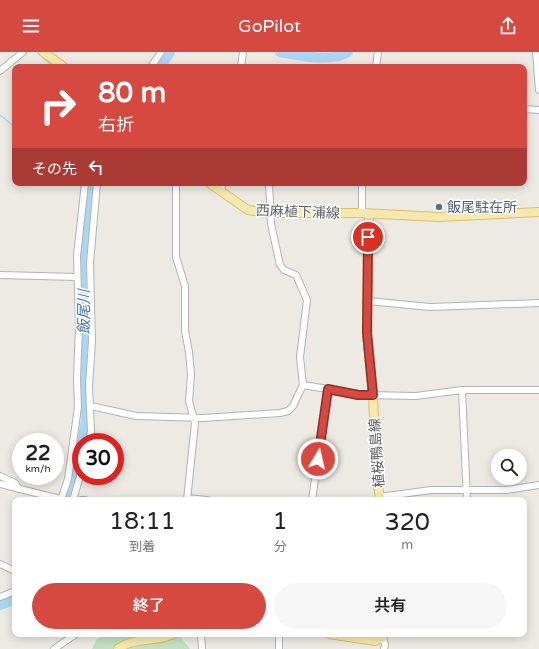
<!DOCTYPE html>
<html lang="ja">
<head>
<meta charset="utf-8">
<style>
  :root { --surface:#fff; --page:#f6f6f6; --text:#222; --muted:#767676; --accent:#d54940 }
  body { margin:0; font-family:"Varela Round","Noto Sans JP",sans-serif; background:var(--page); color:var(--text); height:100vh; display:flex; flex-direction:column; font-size:15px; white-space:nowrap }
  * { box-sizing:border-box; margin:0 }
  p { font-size:13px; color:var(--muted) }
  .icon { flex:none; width:22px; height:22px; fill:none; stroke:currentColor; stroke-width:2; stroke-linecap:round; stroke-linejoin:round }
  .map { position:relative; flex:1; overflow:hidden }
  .sheet { position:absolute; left:12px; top:445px; width:515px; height:140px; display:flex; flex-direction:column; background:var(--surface); border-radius:8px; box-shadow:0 2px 10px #0003 }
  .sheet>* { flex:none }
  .hud { position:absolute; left:12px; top:12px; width:515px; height:122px; border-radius:8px; box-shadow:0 2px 10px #0003; background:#d54940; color:#fff; overflow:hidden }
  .buttons { position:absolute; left:491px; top:397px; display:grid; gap:8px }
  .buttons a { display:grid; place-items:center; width:36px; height:36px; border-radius:50%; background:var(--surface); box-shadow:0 2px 10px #0003; font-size:20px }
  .speed { position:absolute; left:12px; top:381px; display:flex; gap:8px; font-size:20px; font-weight:700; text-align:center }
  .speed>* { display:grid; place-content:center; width:52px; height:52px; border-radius:50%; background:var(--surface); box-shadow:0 2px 10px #0003; line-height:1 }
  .speed small { font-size:10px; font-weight:400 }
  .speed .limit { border:6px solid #d22; background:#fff; color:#111 }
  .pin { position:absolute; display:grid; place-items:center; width:34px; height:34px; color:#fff; margin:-17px; border:2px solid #fff; border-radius:50%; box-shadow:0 1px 4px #0007 }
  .me { position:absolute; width:44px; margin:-22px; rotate:9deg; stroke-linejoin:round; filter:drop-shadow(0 0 3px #0008) }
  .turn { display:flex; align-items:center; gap:14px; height:84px; padding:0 20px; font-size:18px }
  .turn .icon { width:52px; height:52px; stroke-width:2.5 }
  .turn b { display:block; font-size:28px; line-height:34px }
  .then { display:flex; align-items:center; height:38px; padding:0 20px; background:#0003; gap:8px; font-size:15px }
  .eta { display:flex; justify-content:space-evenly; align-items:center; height:68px; text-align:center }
  .eta b { font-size:24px; font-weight:600; line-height:28px }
  .button { display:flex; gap:8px; margin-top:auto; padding:8px 20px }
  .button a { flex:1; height:46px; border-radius:24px; background:var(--accent); color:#fff; font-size:16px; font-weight:600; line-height:46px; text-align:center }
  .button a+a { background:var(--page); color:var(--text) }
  header { display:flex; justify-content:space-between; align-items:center; height:52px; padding:0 20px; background:var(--accent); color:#fff; font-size:18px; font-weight:600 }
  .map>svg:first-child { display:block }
  .green { fill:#c3e1c2 }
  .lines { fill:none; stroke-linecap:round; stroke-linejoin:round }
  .stream { stroke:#aad6f5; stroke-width:1.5 }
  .river { stroke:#aad6f5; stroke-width:10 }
  .minor-casing { stroke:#b0b3b7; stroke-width:8 }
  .major-casing { stroke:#e1bd67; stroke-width:10 }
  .minor { stroke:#fff; stroke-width:6 }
  .major { stroke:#f5e9af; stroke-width:8 }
  .route-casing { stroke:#8a2f2a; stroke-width:10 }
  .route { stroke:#d54940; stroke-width:7 }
  .service-dot { fill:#5c6f8a; stroke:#fff; stroke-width:1.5 }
  .labels { text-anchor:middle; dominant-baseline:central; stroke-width:3; stroke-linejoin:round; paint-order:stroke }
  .service-label { font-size:14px; fill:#4e5e75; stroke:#fff; text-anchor:start }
  .street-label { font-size:14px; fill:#5b5e62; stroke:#fff }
  .water-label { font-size:15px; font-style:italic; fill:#4a78a5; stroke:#fff }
</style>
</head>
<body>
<header><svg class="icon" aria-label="menu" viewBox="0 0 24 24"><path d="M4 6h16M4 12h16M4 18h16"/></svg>GoPilot<svg class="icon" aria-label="share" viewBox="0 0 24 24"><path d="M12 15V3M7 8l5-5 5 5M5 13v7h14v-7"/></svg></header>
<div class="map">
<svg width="539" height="597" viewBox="0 0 539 597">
  <rect width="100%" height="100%" fill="#eceae3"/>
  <path class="green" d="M109 582H178L190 597H92L97 587Z"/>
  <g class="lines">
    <path class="stream" d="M37 0 53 15
      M0 63 15 75"/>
    <path class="river" d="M280 0C298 3 332 11 348 0
      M160 15 170 0
      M82 390 86 368 84 339V208L93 131
      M68 448 81 396
      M0 553 15 547"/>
    <g class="minor-casing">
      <path id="minor" d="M536 0 539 38
        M151 15 161 0
        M241 15 243 0
        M376 15 378 0
        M0 19 23 0
        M524 57 539 58
        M176 131V205L185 234V279L189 300 191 323 189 349 195 371 187 448
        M362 131V161
        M221 139 222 131
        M0 223 77 225
        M368 249 430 255 539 251
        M303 333 365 343 416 344 462 338H539
        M462 338 467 448
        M91 354 136 364 203 366 280 361 288 359 293 354 303 333 300 305 307 248 296 223 284 218 280 213 271 172 269 131
        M89 390 91 379 89 334 92 289 90 211 97 131
        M0 424 15 431 19 437
        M0 432 64 448
        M379 445 431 438H506L539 433
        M187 446 207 448
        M61 448 68 427 78 355 77 327 79 274 77 204 85 131
        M73 448 81 421
        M81 448H85
        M312 448 328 337
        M0 512 15 519
        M0 545 15 539
        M201 582 202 597
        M382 586 385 592 384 597
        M54 597 76 582
        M279 597V582"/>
    </g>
    <g class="major-casing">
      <path id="major" d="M43 0 64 15
        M209 131 248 158 270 161H362L439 165 539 160
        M369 162 367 281 373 343 376 416 380 448
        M329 582 375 589 382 586 385 582
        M118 597C135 584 155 591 173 582"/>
    </g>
    <use href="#minor" class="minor"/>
    <use href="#major" class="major"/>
  </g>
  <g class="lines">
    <g class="route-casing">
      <path id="route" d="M318 407 328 337 358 343H373L367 281 368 185"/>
    </g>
    <use href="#route" class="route"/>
  </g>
  <circle class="service-dot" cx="439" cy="155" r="4"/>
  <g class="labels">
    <g class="service-label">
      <text x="447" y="155">飯尾駐在所</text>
    </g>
    <g class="street-label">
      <text transform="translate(298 160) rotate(2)">西麻植下浦線</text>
      <text transform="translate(377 401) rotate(-94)">植桜鴨島線</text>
    </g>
    <g class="water-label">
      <text transform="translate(84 260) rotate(-90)">飯尾川</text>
    </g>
  </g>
</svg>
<div class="buttons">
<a><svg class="icon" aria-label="search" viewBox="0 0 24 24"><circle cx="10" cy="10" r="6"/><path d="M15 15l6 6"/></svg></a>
</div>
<div class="speed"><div>22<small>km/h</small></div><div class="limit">30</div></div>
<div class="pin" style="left:368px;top:185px;background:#d93025"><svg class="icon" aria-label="arrive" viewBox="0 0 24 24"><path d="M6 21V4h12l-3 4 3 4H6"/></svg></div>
<svg class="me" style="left:318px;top:407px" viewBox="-20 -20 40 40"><circle r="17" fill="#d54940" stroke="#fff" stroke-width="3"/><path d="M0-11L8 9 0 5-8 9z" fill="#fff"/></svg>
<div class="hud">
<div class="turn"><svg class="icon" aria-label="right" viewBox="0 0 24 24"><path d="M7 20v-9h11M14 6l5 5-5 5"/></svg><div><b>80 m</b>右折</div></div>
<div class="then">その先<svg class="icon" aria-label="left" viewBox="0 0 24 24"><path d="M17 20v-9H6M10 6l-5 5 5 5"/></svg></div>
</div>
<section class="sheet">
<div class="eta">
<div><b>18:11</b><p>到着</p></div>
<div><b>1</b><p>分</p></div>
<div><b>320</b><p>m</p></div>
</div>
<div class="button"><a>終了</a><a>共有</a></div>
</section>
</div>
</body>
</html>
